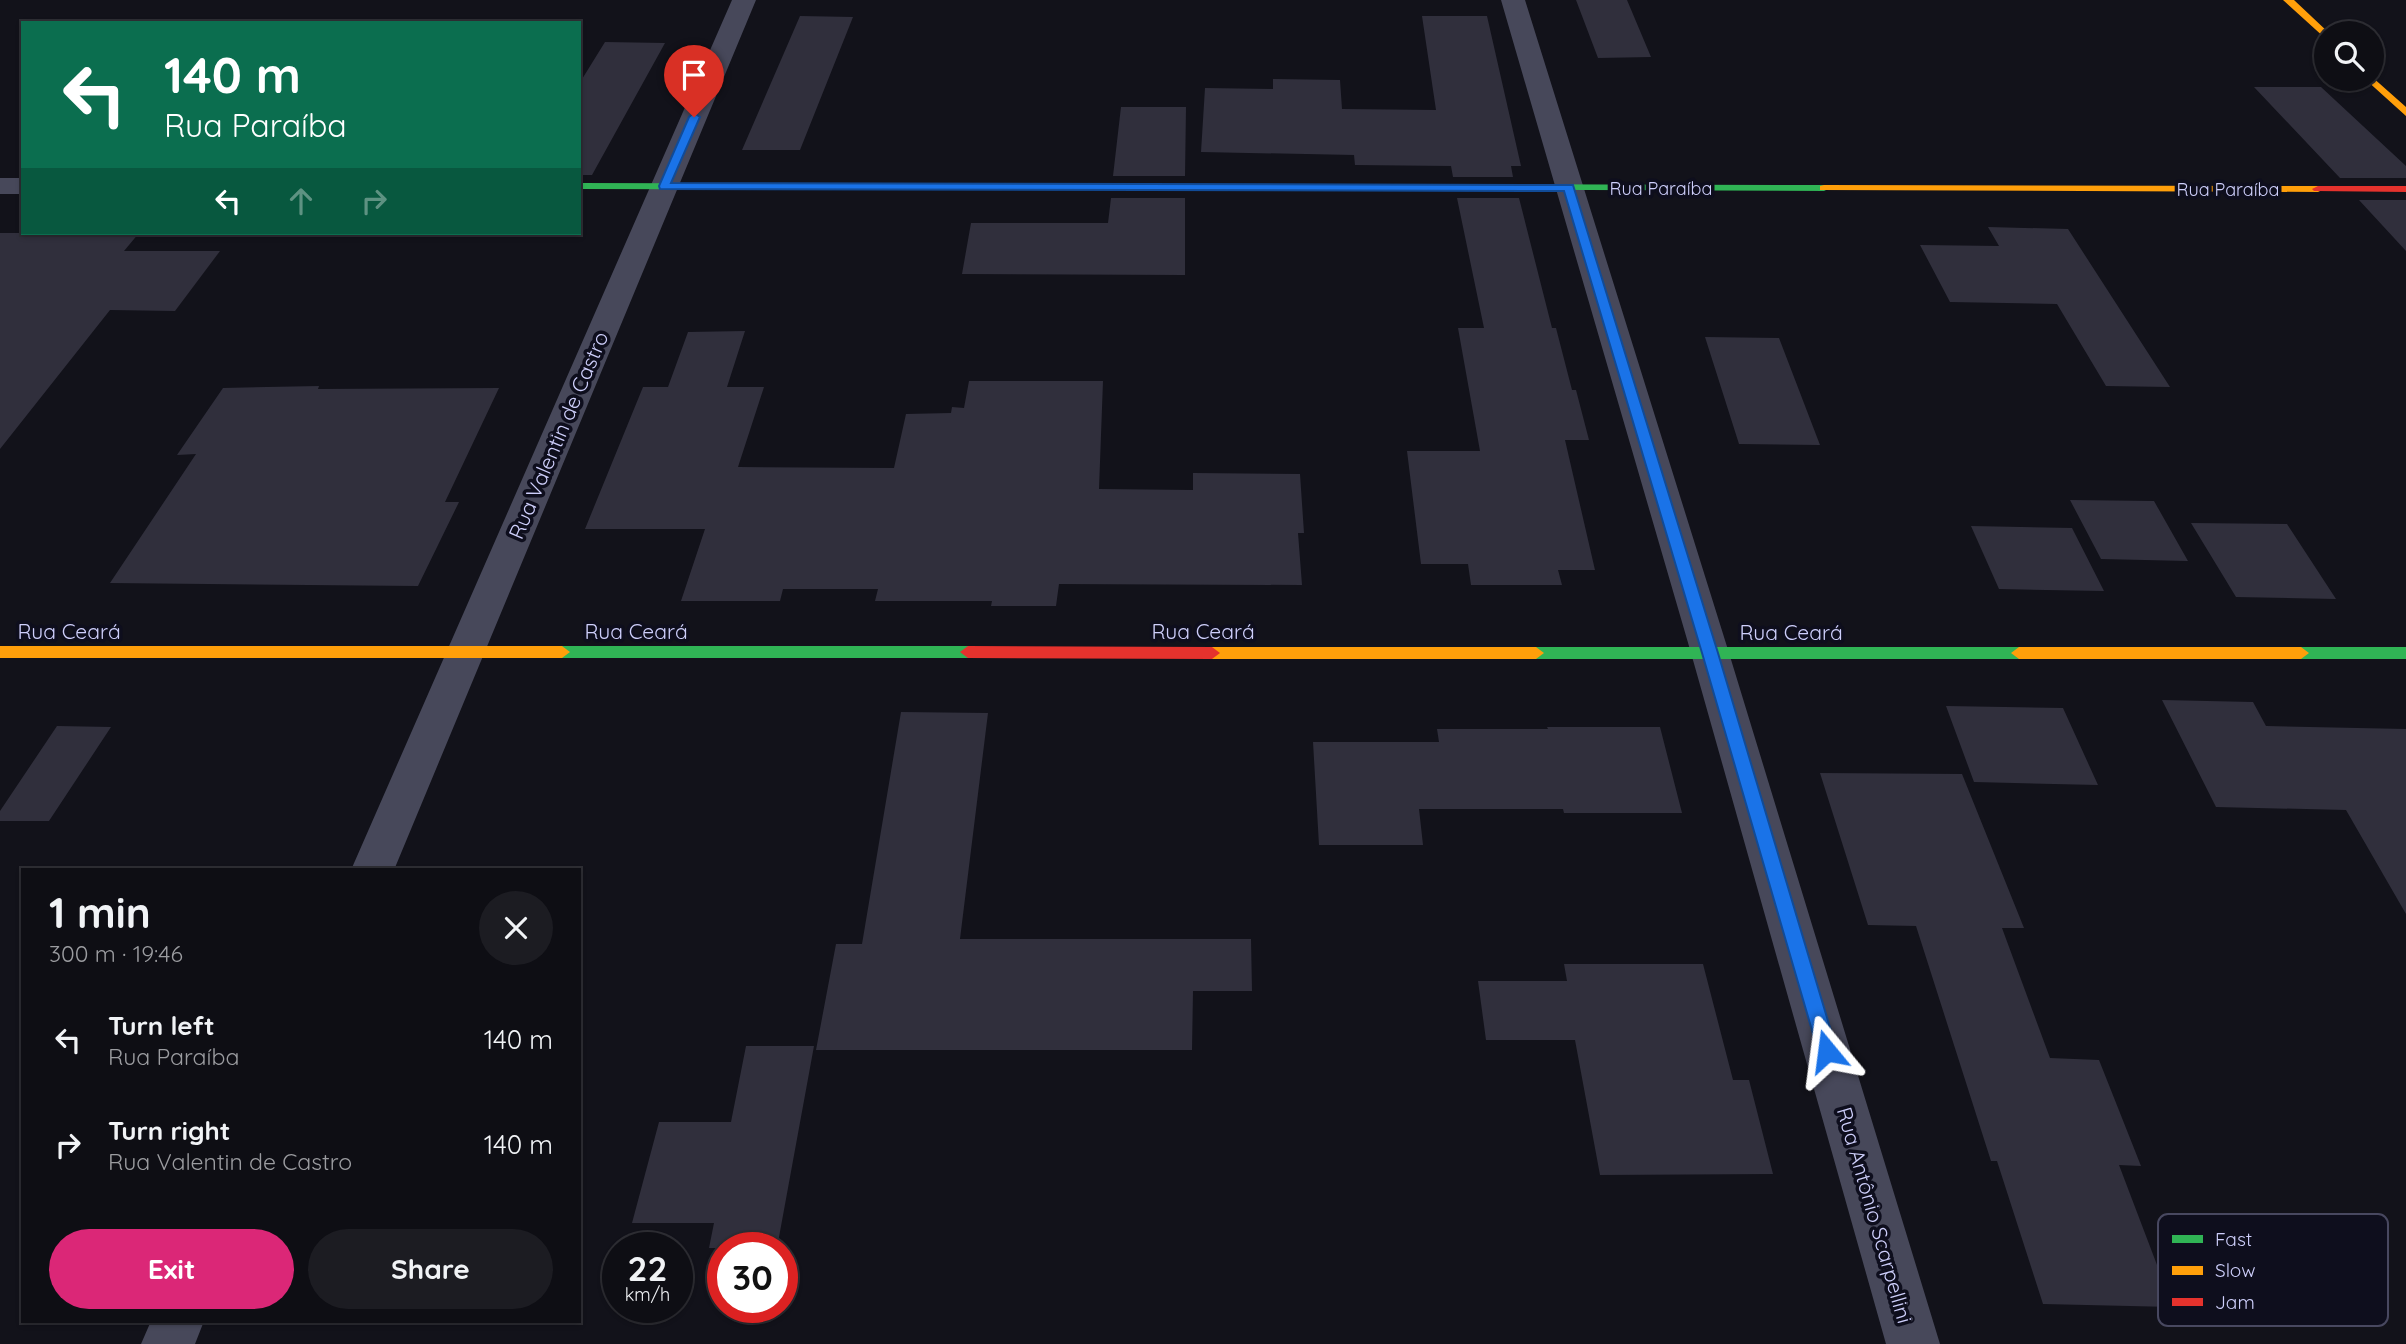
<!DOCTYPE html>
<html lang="en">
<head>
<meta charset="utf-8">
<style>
  :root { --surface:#0e0e14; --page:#1c1c22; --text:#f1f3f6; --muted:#9b9ca0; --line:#2e2e34; --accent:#db2777 }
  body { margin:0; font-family:Quicksand,sans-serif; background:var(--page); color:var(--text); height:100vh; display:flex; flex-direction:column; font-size:26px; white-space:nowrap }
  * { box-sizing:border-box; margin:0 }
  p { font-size:23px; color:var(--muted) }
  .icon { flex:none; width:38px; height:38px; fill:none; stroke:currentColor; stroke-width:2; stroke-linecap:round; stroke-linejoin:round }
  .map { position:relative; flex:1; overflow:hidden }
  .drawer { position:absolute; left:21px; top:868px; width:560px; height:455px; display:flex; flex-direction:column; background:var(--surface); border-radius:0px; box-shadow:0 2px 5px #0004,0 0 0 2px var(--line) }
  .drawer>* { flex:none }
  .top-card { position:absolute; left:21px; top:21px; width:560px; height:214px; border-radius:0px; box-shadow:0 2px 5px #0004,0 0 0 2px var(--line); background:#0b6e4f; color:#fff; overflow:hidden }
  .fabs { position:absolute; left:2314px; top:21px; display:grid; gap:14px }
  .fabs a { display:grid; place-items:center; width:70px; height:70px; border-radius:50%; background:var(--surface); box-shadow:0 2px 5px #0004,0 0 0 2px var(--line); font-size:35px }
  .speed { position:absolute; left:602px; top:1232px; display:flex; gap:14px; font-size:35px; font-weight:700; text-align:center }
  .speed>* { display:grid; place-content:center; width:91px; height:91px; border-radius:50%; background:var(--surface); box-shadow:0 2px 5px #0004,0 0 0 2px var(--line); line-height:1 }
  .speed small { font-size:18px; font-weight:400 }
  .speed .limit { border:10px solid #d22; background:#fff; color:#111 }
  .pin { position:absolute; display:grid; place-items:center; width:60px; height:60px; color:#fff; margin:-72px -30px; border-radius:50% 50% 50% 0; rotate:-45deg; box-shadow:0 0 7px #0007 }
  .pin .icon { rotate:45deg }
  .me { position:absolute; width:77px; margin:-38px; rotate:344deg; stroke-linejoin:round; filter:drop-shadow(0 0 5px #0008) }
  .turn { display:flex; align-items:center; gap:24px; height:147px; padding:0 28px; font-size:32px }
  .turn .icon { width:91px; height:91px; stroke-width:2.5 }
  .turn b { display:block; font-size:49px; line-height:60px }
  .lanes { display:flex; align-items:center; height:66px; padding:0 28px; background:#0003; justify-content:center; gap:35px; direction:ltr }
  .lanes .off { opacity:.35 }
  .round { display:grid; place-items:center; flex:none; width:74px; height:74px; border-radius:37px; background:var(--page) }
  .summary { display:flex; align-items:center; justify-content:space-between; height:119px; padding:0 28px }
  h1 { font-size:42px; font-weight:700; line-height:52px }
  .primary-button { display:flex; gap:14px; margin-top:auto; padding:14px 28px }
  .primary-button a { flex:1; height:80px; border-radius:42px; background:var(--accent); color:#fff; font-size:28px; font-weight:700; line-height:80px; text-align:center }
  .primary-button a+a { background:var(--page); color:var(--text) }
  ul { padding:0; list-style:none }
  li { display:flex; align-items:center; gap:21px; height:105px; padding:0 28px }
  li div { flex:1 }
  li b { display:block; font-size:26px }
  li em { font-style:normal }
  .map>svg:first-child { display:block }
  .building { fill:#302f3c }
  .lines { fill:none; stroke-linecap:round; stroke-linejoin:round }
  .street { fill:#47485a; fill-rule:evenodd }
  .fast { fill:#30b455; fill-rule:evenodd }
  .slow { fill:#ff9f0a; fill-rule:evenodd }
  .jam { fill:#e5322d; fill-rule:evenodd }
  .route { fill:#1a73e8; stroke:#114b97; stroke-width:2 }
  .labels { text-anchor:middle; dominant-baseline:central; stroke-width:7; stroke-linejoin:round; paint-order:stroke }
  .far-street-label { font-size:18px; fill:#cecffb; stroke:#0e0e1d }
  .street-label { font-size:21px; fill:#cecffb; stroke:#0e0e1d }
  .key { fill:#0e0e1d; stroke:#484860; stroke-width:2 }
  .key-label { font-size:19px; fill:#cecffb }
</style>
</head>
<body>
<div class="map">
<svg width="2406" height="1344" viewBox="0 0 2406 1344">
  <rect width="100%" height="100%" fill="#12121a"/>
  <path class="building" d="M1576 0H1627L1651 57 1598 58Z
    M800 16 853 17 800 150H742Z
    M1422 16H1487L1521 166H1511L1513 177H1453L1451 166 1355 165 1354 155 1201 152 1205 88 1273 89V79L1340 80 1342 109 1436 110Z
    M605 42 665 43 592 175H579V84Z
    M2254 87H2321L2406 166V178H2340Z
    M1121 107H1186L1185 176H1113Z
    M1111 198H1185V275L962 274 971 223H1108Z
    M1457 198H1519L1552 328H1556L1572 390H1576L1589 440H1565L1595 570H1558L1562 585H1471L1468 564H1421L1407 451H1480L1458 328H1484Z
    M2359 200H2406V251Z
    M1988 227 2068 229 2170 387 2106 386 2057 304 1950 302 1920 245 1999 246Z
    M0 233H139L124 251H220L175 311 110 310 0 449Z
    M745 331 727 387H764L738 467 894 468 906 414 951 413 952 407 964 408 969 381H1103L1099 489 1193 490V473L1300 474 1304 533H1298L1302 585 1059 584 1056 606H991L992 601H875L878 589H783L780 601H681L705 529H585L643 387H668L688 332Z
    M1705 337 1779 338 1820 445 1739 444Z
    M319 386 318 389 499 388 445 502H459L418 586 110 583 196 454 177 455 223 388Z
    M2070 500 2154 501 2188 561 2101 559Z
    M2191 523 2287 524 2336 599 2236 597Z
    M1971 526 2072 528 2104 591 1999 589Z
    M2162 700 2253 702 2266 726 2406 729V914L2346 810 2216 807Z
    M1946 706 2063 708 2098 785 1974 782Z
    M901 712 988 713 960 939H1251L1252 991H1193L1192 1050H816L836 944H862Z
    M57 726 111 727 49 821H0V811Z
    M1547 727H1660L1682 813H1564L1563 809H1419L1423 845H1319L1313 742H1439L1437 729H1548Z
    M1820 773 1962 774 2024 928H2002L2050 1058 2099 1060 2141 1166 2119 1165 2173 1307 2043 1304 1997 1161H1991L1916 926 1868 925Z
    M1564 964H1703L1733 1080H1749L1773 1174 1600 1175 1575 1040H1486L1478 981H1567Z
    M746 1046H814L777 1248H709L714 1223H632L659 1122H731Z"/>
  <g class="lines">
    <path class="street" d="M732 0H756L394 870H351Z
      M1501 0H1525L1729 653 1940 1344H1886L1691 653Z
      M0 178H23V194H0Z
      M151 1321H204L195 1344H141Z"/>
    <path class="fast" d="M579 183 995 184 1001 187 995 190 579 189Z
      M1378 184 1824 185 1830 188 1824 191 1374 189 1372 187Z
      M562 646H968L976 652 968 658H562L554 652Z
      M1536 647H2019L2027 653 2019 659H1536L1528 653Z
      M2301 647H2406V659H2301L2293 653Z"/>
    <path class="slow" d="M2283 0H2294L2329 33H2326V39Z
      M2371 76 2406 107V116L2365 79H2371Z
      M1378 184 1384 187 1382 189 995 190 989 187 995 184Z
      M1824 185 2318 186 2324 189 2318 192 1820 190V186Z
      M0 646H562L570 652 562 658H0Z
      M1212 647H1536L1544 653 1536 659H1212L1204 653Z
      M2019 647H2301L2309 653 2301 659H2019L2011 653Z"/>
    <path class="jam" d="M2318 186H2406V192L2314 191 2312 189Z
      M968 646 1212 647 1220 653 1212 659 968 658 960 652Z"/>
  </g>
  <path class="route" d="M694 113 700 117 671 183 1573 185 1718 653 1837 1051 1834 1058 1827 1060 1820 1058 1818 1051 1702 653 1564 191 660 189 659 186 689 117Z"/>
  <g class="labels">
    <g class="far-street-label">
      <text x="1661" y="188">Rua Paraíba</text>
      <text x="2228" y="189">Rua Paraíba</text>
    </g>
    <g class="street-label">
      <text transform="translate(558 435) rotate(-67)">Rua Valentin de Castro</text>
      <text x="69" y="631">Rua Ceará</text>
      <text x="636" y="631">Rua Ceará</text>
      <text x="1203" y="631">Rua Ceará</text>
      <text x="1791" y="632">Rua Ceará</text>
      <text transform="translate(1875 1215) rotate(74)">Rua Antônio Scarpellini</text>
    </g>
  </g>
  <rect x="2158" y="1214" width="230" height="112" rx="10" class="key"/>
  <rect x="2172" y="1235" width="31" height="8" fill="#30b455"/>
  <rect x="2172" y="1266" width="31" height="9" fill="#ff9f0a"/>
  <rect x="2172" y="1298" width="31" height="8" fill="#e5322d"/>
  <g class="key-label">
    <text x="2215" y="1246">Fast</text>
    <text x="2215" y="1277">Slow</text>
    <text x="2215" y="1309">Jam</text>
  </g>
</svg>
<div class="fabs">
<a><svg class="icon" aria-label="search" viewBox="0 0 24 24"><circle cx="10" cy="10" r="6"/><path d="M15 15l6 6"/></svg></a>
</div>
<div class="speed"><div>22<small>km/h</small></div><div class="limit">30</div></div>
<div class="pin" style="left:694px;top:117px;background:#d93025"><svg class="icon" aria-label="arrive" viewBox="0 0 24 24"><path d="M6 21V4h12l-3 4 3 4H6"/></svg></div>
<svg class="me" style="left:1827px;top:1051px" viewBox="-20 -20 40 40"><path d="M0-17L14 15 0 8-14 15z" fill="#1a73e8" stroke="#fff" stroke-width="4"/></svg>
<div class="top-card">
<div class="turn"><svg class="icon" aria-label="left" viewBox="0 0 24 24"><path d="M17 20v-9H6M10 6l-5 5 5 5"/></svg><div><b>140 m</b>Rua Paraíba</div></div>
<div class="lanes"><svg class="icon" aria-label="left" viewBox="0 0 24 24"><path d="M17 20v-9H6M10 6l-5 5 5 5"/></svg><svg class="icon off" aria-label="ahead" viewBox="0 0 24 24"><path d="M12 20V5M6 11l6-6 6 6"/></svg><svg class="icon off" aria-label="right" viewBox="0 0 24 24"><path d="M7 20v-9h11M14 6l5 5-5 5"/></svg></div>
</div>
<section class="drawer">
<div class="summary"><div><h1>1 min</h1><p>300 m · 19:46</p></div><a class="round"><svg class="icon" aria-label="close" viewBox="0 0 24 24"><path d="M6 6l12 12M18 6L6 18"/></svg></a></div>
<ul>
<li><svg class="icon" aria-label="left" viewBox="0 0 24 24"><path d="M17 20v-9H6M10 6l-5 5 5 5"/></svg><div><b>Turn left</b><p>Rua Paraíba</p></div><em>140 m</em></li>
<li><svg class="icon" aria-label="right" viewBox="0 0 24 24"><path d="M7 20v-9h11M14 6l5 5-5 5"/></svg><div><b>Turn right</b><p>Rua Valentin de Castro</p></div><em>140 m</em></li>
</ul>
<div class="primary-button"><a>Exit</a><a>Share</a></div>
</section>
</div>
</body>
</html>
